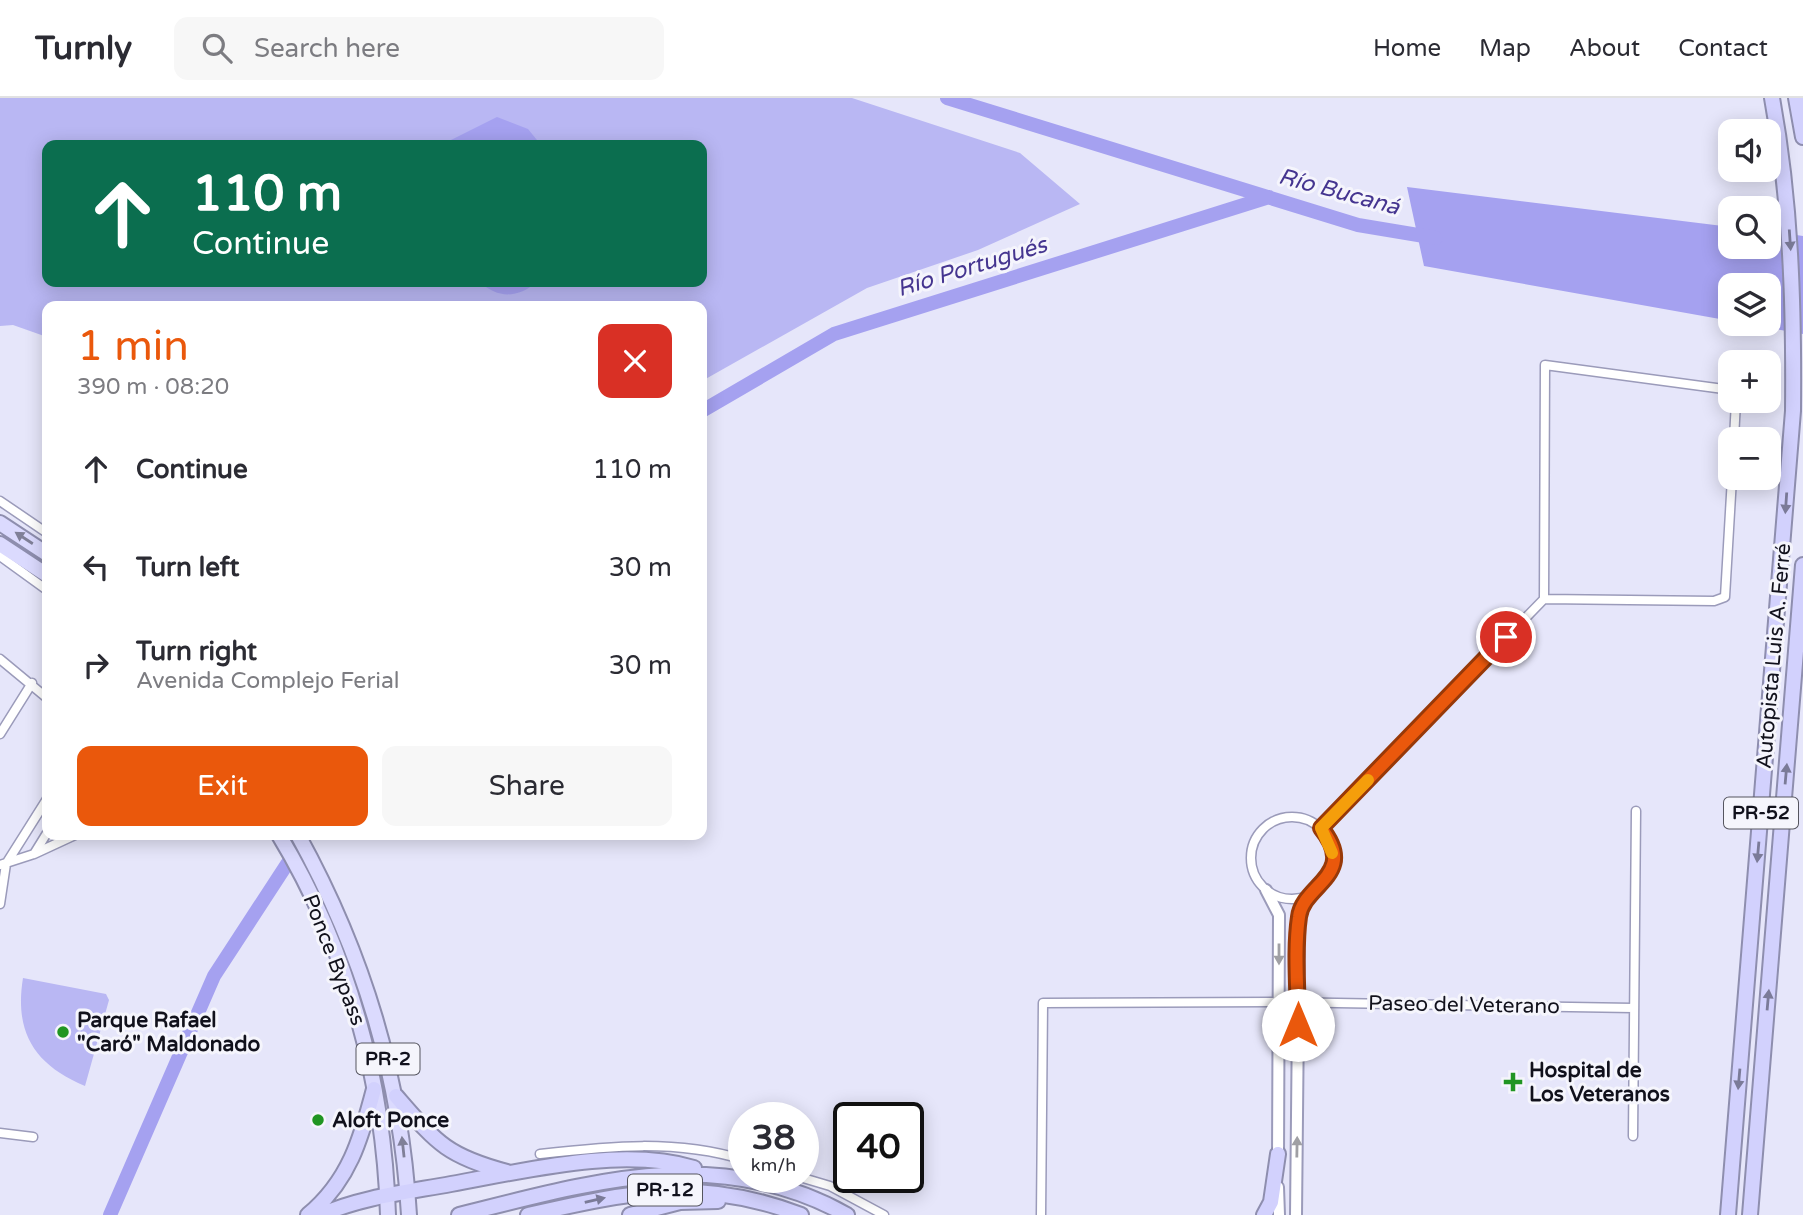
<!DOCTYPE html>
<html lang="en">
<head>
<meta charset="utf-8">
<style>
  :root { --surface:#fff; --page:#f7f7f7; --text:#2b2b33; --muted:#7c7c81; --line:#e1e1e2; --accent:#ea580c }
  body { margin:0; font-family:"Varela Round",sans-serif; background:var(--page); color:var(--text); height:100vh; display:flex; flex-direction:column; font-size:26px; white-space:nowrap }
  * { box-sizing:border-box; margin:0 }
  p { font-size:23px; color:var(--muted) }
  .icon { flex:none; width:38px; height:38px; fill:none; stroke:currentColor; stroke-width:2; stroke-linecap:round; stroke-linejoin:round }
  .map { position:relative; flex:1; overflow:hidden }
  .drawer { position:absolute; left:42px; top:203px; width:665px; height:539px; display:flex; flex-direction:column; background:var(--surface); border-radius:14px; box-shadow:0 4px 18px #0003 }
  .drawer>* { flex:none }
  .top-card { position:absolute; left:42px; top:42px; width:665px; height:147px; border-radius:14px; box-shadow:0 4px 18px #0003; background:#0b6e4f; color:#fff; overflow:hidden }
  .fabs { position:absolute; left:1718px; top:21px; display:grid; gap:14px }
  .fabs a { display:grid; place-items:center; width:63px; height:63px; border-radius:14px; background:var(--surface); box-shadow:0 4px 18px #0003; font-size:35px }
  .speed { position:absolute; left:728px; top:1004px; display:flex; gap:14px; font-size:35px; font-weight:700; text-align:center }
  .speed>* { display:grid; place-content:center; width:91px; height:91px; border-radius:50%; background:var(--surface); box-shadow:0 4px 18px #0003; line-height:1 }
  .speed small { font-size:18px; font-weight:400 }
  .speed .limit { border:4px solid #111; border-radius:10px; background:#fff; color:#111 }
  .pin { position:absolute; display:grid; place-items:center; width:60px; height:60px; color:#fff; margin:-30px; border:4px solid #fff; border-radius:50%; box-shadow:0 2px 7px #0007 }
  .me { position:absolute; width:77px; margin:-38px; rotate:0deg; stroke-linejoin:round; filter:drop-shadow(0 0 5px #0008) }
  .turn { display:flex; align-items:center; gap:24px; height:147px; padding:0 35px; font-size:32px }
  .turn .icon { width:91px; height:91px; stroke-width:2.5 }
  .turn b { display:block; font-size:49px; line-height:60px }
  .round { display:grid; place-items:center; flex:none; width:74px; height:74px; border-radius:14px; background:var(--page) }
  .summary { display:flex; align-items:center; justify-content:space-between; height:119px; padding:0 35px }
  h1 { font-size:42px; font-weight:600; line-height:52px; color:var(--accent) }
  .cta { display:flex; gap:14px; margin-top:auto; padding:14px 35px }
  .cta a { flex:1; height:80px; border-radius:14px; background:var(--accent); color:#fff; font-size:28px; font-weight:600; line-height:80px; text-align:center }
  .cta a+a { background:var(--page); color:var(--text) }
  ul { padding:0; list-style:none }
  li { display:flex; align-items:center; gap:21px; height:98px; padding:0 35px }
  li div { flex:1 }
  li b { display:block; font-size:26px }
  li em { font-style:normal }
  header { display:flex; align-items:center; gap:42px; box-sizing:border-box; height:98px; padding:0 35px; background:var(--surface); border-bottom:2px solid var(--line) }
  header strong { font-size:33px }
  nav { display:flex; gap:38px; margin-inline-start:auto; font-size:24px }
  .search { width:490px; height:63px; background:var(--page); display:flex; align-items:center; gap:18px; box-sizing:border-box; padding:0 24px; border-radius:14px; color:var(--muted); font-size:26px }
  .map>svg:first-child { display:block }
  .green { fill:#b9b7f3; fill-rule:evenodd }
  .water { fill:#a5a1f0 }
  .lines { fill:none; stroke-linecap:round; stroke-linejoin:round }
  .river { stroke:#a5a1f0; stroke-width:14 }
  .minor-casing { stroke:#9b9bba; stroke-width:11 }
  .tertiary-casing { stroke:#9b9bba; stroke-width:14 }
  .trunk-casing { stroke:#8e8eae; stroke-width:18 }
  .motorway-casing { stroke:#8e8eae; stroke-width:18 }
  .minor { stroke:#fff; stroke-width:8 }
  .tertiary { stroke:#fff; stroke-width:10 }
  .trunk { stroke:#dbdafe; stroke-width:14 }
  .motorway { stroke:#d2d1fd; stroke-width:14 }
  .oneway { fill:#7b7b98 }
  .oneway2 { fill:#808098 }
  .oneway3 { fill:#a0a0a4 }
  .route-casing { stroke:#983908; stroke-width:18 }
  .route { stroke:#ea580c; stroke-width:12 }
  .slow { stroke:#f59e0b; stroke-width:12 }
  .poi-dot { fill:#209522; stroke:#f5f5fc; stroke-width:2.5 }
  .labels { text-anchor:middle; dominant-baseline:central; stroke-width:6; stroke-linejoin:round; paint-order:stroke }
  .shield { fill:#f5f5fc; stroke:#55555f; stroke-width:2 }
  .shield-label { font-size:19px; font-weight:bold; fill:#11111c }
  .street-label { font-size:21px; fill:#11111c; stroke:#f5f5fc }
  .poi-label { font-size:21px; font-weight:bold; fill:#11111c; stroke:#f5f5fc; text-anchor:start }
  .water-label { font-size:23px; font-style:italic; fill:#453590; stroke:#f5f5fc }
</style>
</head>
<body>
<header>
<strong>Turnly</strong>
<div class="search"><svg class="icon" aria-label="search" viewBox="0 0 24 24"><circle cx="10" cy="10" r="6"/><path d="M15 15l6 6"/></svg>Search here</div>
<nav><a>Home</a><a>Map</a><a>About</a><a>Contact</a></nav>
</header>
<div class="map">
<svg width="1803" height="1117" viewBox="0 0 1803 1117">
  <rect width="100%" height="100%" fill="#e6e6fa"/>
  <path class="green" d="M0 0H852L1020 55 1080 106 978 152 867 190 702 283V208H47V239L13 227 0 228ZM47 47H702V184H47Z
    M23 880 106 896 109 902 85 988C35 967 14 935 23 880Z"/>
  <path class="water" d="M497 19 528 31 541 47H441Z
    M1407 89 1731 129V149H1769V133L1803 138V236L1748 226H1769V187H1731V223L1424 168Z
    M480 184H537C518 200 498 201 480 184Z"/>
  <g class="lines">
    <path class="river" d="M947 0 1358 127 1436 140
      M702 313 834 236 1269 99
      M110 1117 214 878 306 737"/>
    <g class="minor-casing">
      <path id="minor" d="M1734 341 1736 303
        M0 403 47 435
        M0 458 47 492
        M1544 501 1545 267 1731 292
        M1544 501 1714 503 1725 499 1732 380
        M0 561 47 600
        M0 636 32 585
        M1251 760a41 41 0 1 1 82 0a41 41 0 1 1-82 0Z
        M1321 730 1544 501
        M34 756 47 735
        M0 767 34 756 75 737
        M0 806 6 766 47 701
        M0 1035 33 1039
        M1633 1038 1636 713
        M540 1056C609 1048 676 1041 744 1062
        M803 1080 830 1088 884 1117
        M1041 1117 1043 905 1279 904 1633 910"/>
    </g>
    <g class="tertiary-casing">
      <path id="tertiary" d="M1266 792 1279 817 1278 1062
        M1278 1089 1279 1117
        M1296 1117 1299 818 1310 797"/>
    </g>
    <g class="trunk-casing">
      <path id="trunk" d="M0 425 47 456
        M0 446 47 477
        M279 737C348 851 384 984 388 1117
        M298 737C364 857 401 980 409 1117"/>
    </g>
    <g class="motorway-casing">
      <path id="motorway" d="M1796 0 1803 39
        M396 998C436 1044 446 1058 507 1074
        M308 1117C349 1083 361 1041 374 991
        M321 1117C361 1099 408 1094 451 1086 524 1073 622 1048 694 1070
        M459 1117C592 1084 718 1045 847 1117
        M528 1117C630 1094 699 1078 801 1117
        M630 1117 680 1104 718 1103
        M1264 1117 1271 1104 1278 1056
        M1728 1117 1793 313C1794 207 1791 104 1772 0
        M1750 1117 1803 467"/>
    </g>
    <use href="#minor" class="minor"/>
    <use href="#tertiary" class="tertiary"/>
    <use href="#trunk" class="trunk"/>
    <use href="#motorway" class="motorway"/>
  </g>
  <defs><path id="oneway-solid" d="M-6-.8H1V-3.2L6.5 0L1 3.2V.8H-6Z" transform="scale(1.75)"/></defs>
  <g class="oneway">
    <use href="#oneway-solid" transform="translate(1790 142) rotate(86)"/>
    <use href="#oneway-solid" transform="translate(1786 405) rotate(94)"/>
    <use href="#oneway-solid" transform="translate(1786 676) rotate(-85)"/>
    <use href="#oneway-solid" transform="translate(1758 754) rotate(95)"/>
    <use href="#oneway-solid" transform="translate(1768 902) rotate(-85)"/>
    <use href="#oneway-solid" transform="translate(1739 981) rotate(95)"/>
    <use href="#oneway-solid" transform="translate(595 1102) rotate(-13)"/>
  </g>
  <g class="oneway2">
    <use href="#oneway-solid" transform="translate(24 440) rotate(-147)"/>
    <use href="#oneway-solid" transform="translate(403 1049) rotate(-96)"/>
  </g>
  <g class="oneway3">
    <use href="#oneway-solid" transform="translate(1279 856) rotate(90)"/>
    <use href="#oneway-solid" transform="translate(1297 1049) rotate(-89)"/>
  </g>
  <g class="lines">
    <g class="route-casing">
      <path id="route" d="M1298 927C1298 892 1294 853 1299 819 1303 786 1359 777 1321 730L1506 539"/>
    </g>
    <use href="#route" class="route"/>
    <path class="slow" d="M1332 755 1321 730 1368 682"/>
  </g>
  <g class="poi-dot">
    <circle cx="63" cy="934" r="7"/>
    <path d="M1509.5 973.5h7v7h7v7h-7v7h-7v-7h-7v-7h7z"/>
    <circle cx="318" cy="1022" r="7"/>
  </g>
  <g class="labels">
    <g class="shield">
      <rect x="1724" y="699.5" width="74" height="31" rx="5"/>
      <rect x="356.5" y="945.5" width="63" height="31" rx="5"/>
      <rect x="628" y="1076.5" width="74" height="31" rx="5"/>
    </g>
    <g class="shield-label">
      <text x="1761" y="715">PR-52</text>
      <text x="388" y="961">PR-2</text>
      <text x="665" y="1092">PR-12</text>
    </g>
    <g class="street-label">
      <text transform="translate(1774 558) rotate(-85)">Autopista Luis A. Ferré</text>
      <text transform="translate(334 862) rotate(69)">Ponce Bypass</text>
      <text transform="translate(1464 907) rotate(1)">Paseo del Veterano</text>
    </g>
    <g class="poi-label">
      <text x="77" y="922">Parque Rafael<tspan x="77" dy="24">"Caró" Maldonado</tspan></text>
      <text x="1529" y="972">Hospital de<tspan x="1529" dy="24">Los Veteranos</tspan></text>
      <text x="332" y="1022">Aloft Ponce</text>
    </g>
    <g class="water-label">
      <text transform="translate(1339 94) rotate(15)">Río Bucaná</text>
      <text transform="translate(972 169) rotate(-17)">Río Portugués</text>
    </g>
  </g>
</svg>
<div class="fabs">
<a><svg class="icon" aria-label="sound" viewBox="0 0 24 24"><path d="M4 9h4l5-4v14l-5-4H4zM17 9q2 3 0 6"/></svg></a>
<a><svg class="icon" aria-label="search" viewBox="0 0 24 24"><circle cx="10" cy="10" r="6"/><path d="M15 15l6 6"/></svg></a>
<a><svg class="icon" aria-label="layers" viewBox="0 0 24 24"><path d="M12 4l9 5-9 5-9-5zM3 14l9 5 9-5"/></svg></a>
<a>+</a>
<a>−</a>
</div>
<div class="speed"><div>38<small>km/h</small></div><div class="limit">40</div></div>
<div class="pin" style="left:1506px;top:539px;background:#d93025"><svg class="icon" aria-label="arrive" viewBox="0 0 24 24"><path d="M6 21V4h12l-3 4 3 4H6"/></svg></div>
<svg class="me" style="left:1298px;top:927px" viewBox="-20 -20 40 40"><circle r="19" fill="#fff"/><path d="M0-13L10 11 0 6-10 11z" fill="#ea580c"/></svg>
<div class="top-card">
<div class="turn"><svg class="icon" aria-label="ahead" viewBox="0 0 24 24"><path d="M12 20V5M6 11l6-6 6 6"/></svg><div><b>110 m</b>Continue</div></div>
</div>
<section class="drawer">
<div class="summary"><div><h1>1 min</h1><p>390 m · 08:20</p></div><a class="round" style="background:#d93025;color:#fff"><svg class="icon" aria-label="close" viewBox="0 0 24 24"><path d="M6 6l12 12M18 6L6 18"/></svg></a></div>
<ul>
<li><svg class="icon" aria-label="ahead" viewBox="0 0 24 24"><path d="M12 20V5M6 11l6-6 6 6"/></svg><div><b>Continue</b></div><em>110 m</em></li>
<li><svg class="icon" aria-label="left" viewBox="0 0 24 24"><path d="M17 20v-9H6M10 6l-5 5 5 5"/></svg><div><b>Turn left</b></div><em>30 m</em></li>
<li><svg class="icon" aria-label="right" viewBox="0 0 24 24"><path d="M7 20v-9h11M14 6l5 5-5 5"/></svg><div><b>Turn right</b><p>Avenida Complejo Ferial</p></div><em>30 m</em></li>
</ul>
<div class="cta"><a>Exit</a><a>Share</a></div>
</section>
</div>
</body>
</html>
